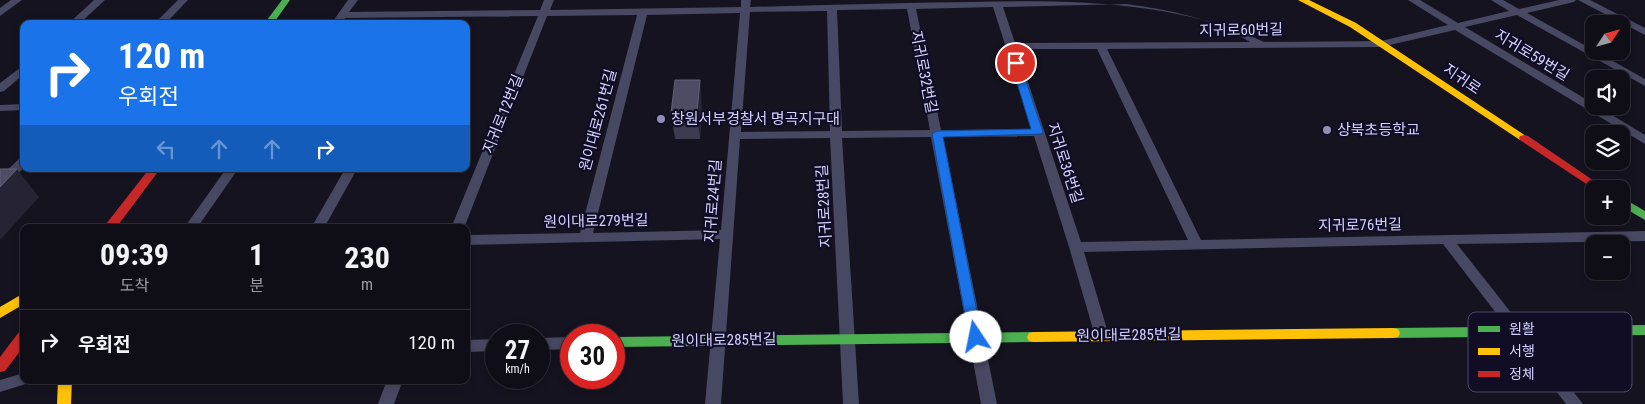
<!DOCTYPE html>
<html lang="ko">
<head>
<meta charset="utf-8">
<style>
  :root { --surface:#0f0e17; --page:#1d1c24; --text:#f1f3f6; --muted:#9b9ca1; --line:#2f2e36 }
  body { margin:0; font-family:"Roboto Condensed","Noto Sans KR",sans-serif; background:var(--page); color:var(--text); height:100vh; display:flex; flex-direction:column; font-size:19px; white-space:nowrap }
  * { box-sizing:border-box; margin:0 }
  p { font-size:16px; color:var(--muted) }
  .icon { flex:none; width:28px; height:28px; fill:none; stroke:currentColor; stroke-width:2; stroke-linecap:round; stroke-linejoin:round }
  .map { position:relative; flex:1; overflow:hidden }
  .side { position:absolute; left:20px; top:224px; width:450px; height:160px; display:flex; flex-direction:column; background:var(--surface); border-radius:10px; box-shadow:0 2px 8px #0003,0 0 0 1px var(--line) }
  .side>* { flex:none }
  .guide { position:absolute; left:20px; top:20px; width:450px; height:152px; border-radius:10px; box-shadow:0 2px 8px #0003,0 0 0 1px var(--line); background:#1a73e8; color:#fff; overflow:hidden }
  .needle { width:32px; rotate:54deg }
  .buttons { position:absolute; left:1585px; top:15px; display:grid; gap:10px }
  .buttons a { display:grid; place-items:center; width:45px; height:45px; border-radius:10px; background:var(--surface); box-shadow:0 2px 8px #0003,0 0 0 1px var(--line); font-size:25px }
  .speed { position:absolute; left:485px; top:324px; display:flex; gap:10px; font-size:25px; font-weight:700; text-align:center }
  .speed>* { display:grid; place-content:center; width:65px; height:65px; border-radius:50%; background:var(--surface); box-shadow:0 2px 8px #0003,0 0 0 1px var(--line); line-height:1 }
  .speed small { font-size:12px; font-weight:400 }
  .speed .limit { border:8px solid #d22; background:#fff; color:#111 }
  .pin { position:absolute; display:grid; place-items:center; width:42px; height:42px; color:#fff; margin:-21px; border:2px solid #fff; border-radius:50%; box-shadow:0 1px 5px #0007 }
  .me { position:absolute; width:55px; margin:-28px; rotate:349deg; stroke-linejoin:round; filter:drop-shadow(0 0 4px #0008) }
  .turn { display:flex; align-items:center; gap:18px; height:105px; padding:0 15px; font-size:22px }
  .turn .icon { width:65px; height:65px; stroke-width:2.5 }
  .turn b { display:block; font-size:35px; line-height:42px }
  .lanes { display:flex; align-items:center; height:48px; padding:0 15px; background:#0003; justify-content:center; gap:25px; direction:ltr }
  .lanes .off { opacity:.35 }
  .eta { display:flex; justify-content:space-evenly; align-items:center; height:85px; text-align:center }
  .eta b { font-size:30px; font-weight:700; line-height:35px }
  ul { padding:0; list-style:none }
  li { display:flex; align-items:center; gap:15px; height:65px; padding:0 15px; border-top:1px solid var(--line) }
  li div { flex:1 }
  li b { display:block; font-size:19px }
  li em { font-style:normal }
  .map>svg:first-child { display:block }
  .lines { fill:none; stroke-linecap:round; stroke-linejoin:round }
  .street { fill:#474861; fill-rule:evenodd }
  .fast { fill:#4caf50; fill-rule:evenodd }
  .slow { fill:#ffc107; fill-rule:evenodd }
  .jam { fill:#c62828; fill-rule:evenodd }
  .wall { fill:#3d3b4f }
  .shaded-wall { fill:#262434 }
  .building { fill:#4d4c62; stroke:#62617b }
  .route { fill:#1a73e8; stroke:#114b97 }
  .poi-dot { fill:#908fb1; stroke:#100d25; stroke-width:2 }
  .labels { text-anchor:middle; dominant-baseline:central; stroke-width:4.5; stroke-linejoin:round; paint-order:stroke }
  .street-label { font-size:15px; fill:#d3d2ff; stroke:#100d25 }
  .poi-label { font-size:15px; fill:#d3d2ff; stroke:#100d25; text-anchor:start }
  .key { fill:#100d25; stroke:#4a4866; stroke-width:1 }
  .key-label { font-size:14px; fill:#d3d2ff }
</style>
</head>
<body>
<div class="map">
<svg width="1645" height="404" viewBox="0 0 1645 404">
  <rect width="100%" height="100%" fill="#14131f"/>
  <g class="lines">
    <path class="street" d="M11 0H22L0 16V8Z
      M94 0H105L79 24H68Z
      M178 0H188L165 24H154Z
      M348 0H358L349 12 540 10 544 0H554L550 10 741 7V0H751L750 7C824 5 897 3 970 2 1067 0 1175 0 1264 42L1381 41 1448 25 1408 0H1420L1458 23 1509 11 1491 0H1503L1519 9 1559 0H1576L1574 2 1527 13 1645 79V86L1517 15 1465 27 1594 104V106H1597L1645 135V144L1455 30 1381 47 1107 49 1201 240 1645 231V241L1457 244 1583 404H1566L1443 244 1084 252 1109 336 1107 340 1102 342 1097 340 1095 336 1069 247 1034 136 943 137 997 404H981L931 137 842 138 859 404H843L830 138 740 139 721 404H705L720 239 466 245V235L580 233 637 15 547 16 464 228H451L538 16 345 18 341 24H331ZM1126 4C1170 10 1213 18 1250 42L1015 43 1003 7ZM993 7 1032 129 941 130 916 9ZM907 9 930 130 842 131 837 10ZM827 11 830 131 741 132 750 12ZM740 13 721 230 593 233 647 15ZM1017 49H1097L1188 240 1081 242Z
      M1578 0H1590L1645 28V35Z
      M24 65V74L4 91 0 92V83Z
      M24 104V110L0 111V105Z
      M24 157V168L4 187 0 188V177L20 158Z
      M226 169H238L197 228H184Z
      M345 169H357L324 228H311Z
      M571 337V349L539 350V338Z
      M496 339V351L466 352V340Z
      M24 373V380H31L29 383 0 392V380Z
      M387 380H403L394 404H378Z"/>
    <path class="fast" d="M282 0H290L273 24H264Z
      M1621 197 1645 211V220L1621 206Z
      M1645 325V335L1393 338 1388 337 1386 333 1388 329 1393 328Z
      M1034 332 1039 333 1041 337 1039 341 1034 342 614 347V337Z"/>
    <path class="slow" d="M1298 0H1309L1356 23 1529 138 1528 140H1520L1350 27Z
      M24 293V304L0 318V307Z
      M1393 328 1398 329 1400 333 1398 337 1393 338 1034 342 1029 341 1027 337 1029 333 1034 332Z
      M58 380H72L71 404H57Z"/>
    <path class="jam" d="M1524 135 1528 136 1606 189H1594L1520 140 1519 138 1520 136Z
      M149 169H160L116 228H103Z
      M24 331V346L5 371 0 372V357L19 332Z"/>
  </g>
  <path class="wall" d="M702 106 700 139H675L671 113Z"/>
  <path class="shaded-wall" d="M700 80 702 106 700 139 697 112Z
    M17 169 39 197 1 239 0 238V187Z"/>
  <path class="building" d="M675 80H700L697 112 671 113Z
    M0 169H17L0 187Z"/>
  <path class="route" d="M1016 60 1020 63 1043 132 1041 134 943 137 982 337 980 340 976 342 971 340 969 337 932 134 937 131 1031 129 1011 63Z"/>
  <g class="poi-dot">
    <circle cx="661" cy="119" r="5"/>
    <circle cx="1327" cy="130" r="5"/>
  </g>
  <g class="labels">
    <g class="street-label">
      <text transform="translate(1241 30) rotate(-1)">지귀로60번길</text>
      <text transform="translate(1532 55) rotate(31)">지귀로59번길</text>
      <text transform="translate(924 72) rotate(79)">지귀로32번길</text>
      <text transform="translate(1462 79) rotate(34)">지귀로</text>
      <text transform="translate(503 114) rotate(-68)">지귀로12번길</text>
      <text transform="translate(598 120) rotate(-75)">원이대로261번길</text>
      <text transform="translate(1065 163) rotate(72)">지귀로36번길</text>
      <text transform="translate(713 201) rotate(-86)">지귀로24번길</text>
      <text transform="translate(824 206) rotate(-93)">지귀로28번길</text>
      <text transform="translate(596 221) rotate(-1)">원이대로279번길</text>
      <text transform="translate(1360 225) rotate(-1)">지귀로76번길</text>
      <text transform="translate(1129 335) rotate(-1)">원이대로285번길</text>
      <text transform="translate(724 340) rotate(-1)">원이대로285번길</text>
    </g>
    <g class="poi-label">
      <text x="671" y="119">창원서부경찰서 명곡지구대</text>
      <text x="1337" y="130">상북초등학교</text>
    </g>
  </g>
  <rect x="1468" y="312" width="164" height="80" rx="8" class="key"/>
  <rect x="1478" y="326" width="22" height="6" fill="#4caf50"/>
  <rect x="1478" y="348" width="22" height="7" fill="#ffc107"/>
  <rect x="1478" y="371" width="22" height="6" fill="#c62828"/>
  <g class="key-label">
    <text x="1509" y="334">원활</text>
    <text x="1509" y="356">서행</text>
    <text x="1509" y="379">정체</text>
  </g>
</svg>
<div class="buttons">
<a><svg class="needle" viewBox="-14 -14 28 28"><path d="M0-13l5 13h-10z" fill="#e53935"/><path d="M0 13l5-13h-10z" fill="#9b9ca1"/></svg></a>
<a><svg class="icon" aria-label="sound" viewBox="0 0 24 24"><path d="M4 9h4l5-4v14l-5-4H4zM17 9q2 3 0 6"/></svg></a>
<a><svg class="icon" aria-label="layers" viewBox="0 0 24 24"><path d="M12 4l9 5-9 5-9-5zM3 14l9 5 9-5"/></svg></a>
<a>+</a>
<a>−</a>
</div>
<div class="speed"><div>27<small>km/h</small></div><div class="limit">30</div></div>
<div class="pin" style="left:1016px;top:63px;background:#d93025"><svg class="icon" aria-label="arrive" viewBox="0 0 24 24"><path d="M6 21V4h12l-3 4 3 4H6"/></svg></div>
<svg class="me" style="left:976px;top:337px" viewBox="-20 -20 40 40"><circle r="19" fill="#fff"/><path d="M0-13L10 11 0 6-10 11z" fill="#1a73e8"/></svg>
<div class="guide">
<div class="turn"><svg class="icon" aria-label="right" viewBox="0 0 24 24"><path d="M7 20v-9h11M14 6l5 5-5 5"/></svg><div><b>120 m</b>우회전</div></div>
<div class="lanes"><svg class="icon off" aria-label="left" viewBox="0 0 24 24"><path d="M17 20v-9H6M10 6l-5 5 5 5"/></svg><svg class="icon off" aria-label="ahead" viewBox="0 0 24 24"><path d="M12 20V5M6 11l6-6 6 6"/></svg><svg class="icon off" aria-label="ahead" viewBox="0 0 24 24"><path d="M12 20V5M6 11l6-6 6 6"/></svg><svg class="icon" aria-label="right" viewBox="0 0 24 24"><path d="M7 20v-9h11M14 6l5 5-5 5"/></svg></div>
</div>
<section class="side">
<div class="eta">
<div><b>09:39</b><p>도착</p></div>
<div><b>1</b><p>분</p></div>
<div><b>230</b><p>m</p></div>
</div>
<ul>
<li><svg class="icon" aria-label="right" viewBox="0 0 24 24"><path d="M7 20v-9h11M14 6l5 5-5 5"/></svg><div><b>우회전</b></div><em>120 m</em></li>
</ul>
</section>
</div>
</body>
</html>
